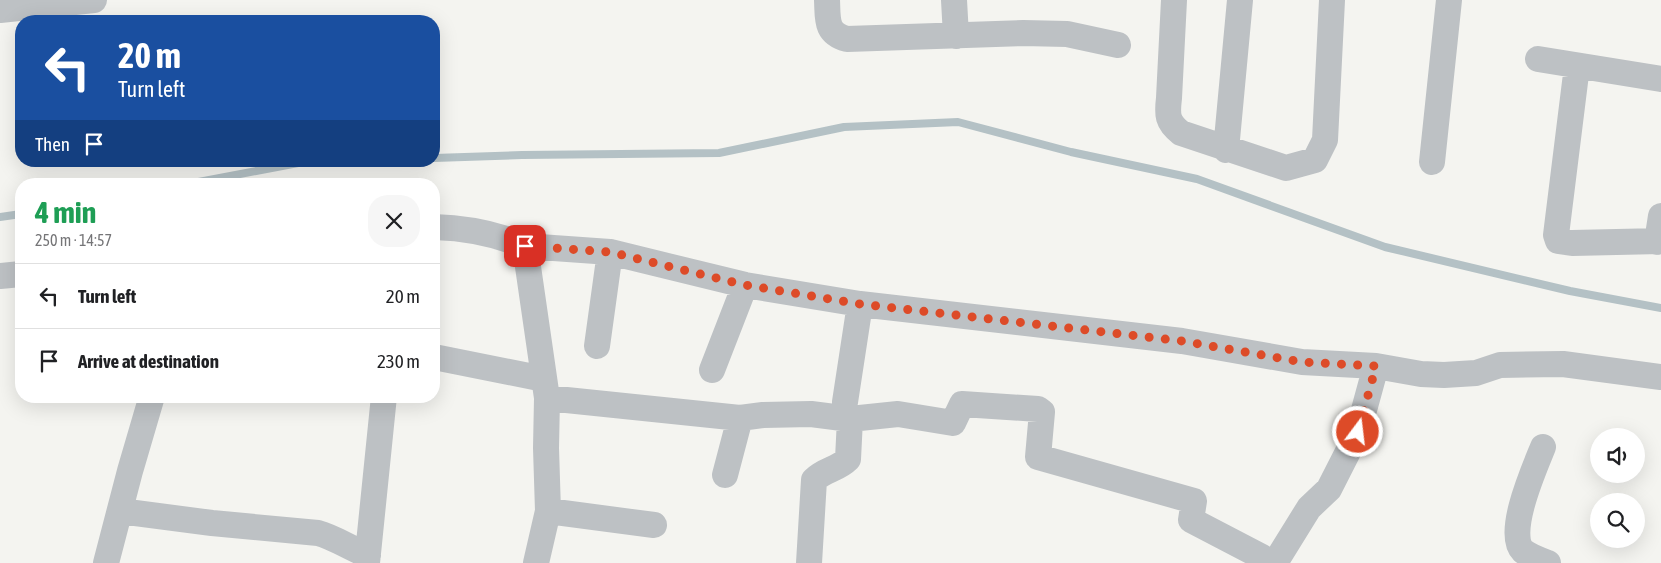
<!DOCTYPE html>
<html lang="en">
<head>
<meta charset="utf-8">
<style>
  :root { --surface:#fff; --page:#f6f6f6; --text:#202124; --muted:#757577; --line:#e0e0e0 }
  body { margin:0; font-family:"Asap Condensed",sans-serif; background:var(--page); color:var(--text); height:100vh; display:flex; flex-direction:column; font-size:19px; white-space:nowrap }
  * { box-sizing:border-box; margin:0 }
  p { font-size:16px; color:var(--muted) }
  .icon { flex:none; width:28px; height:28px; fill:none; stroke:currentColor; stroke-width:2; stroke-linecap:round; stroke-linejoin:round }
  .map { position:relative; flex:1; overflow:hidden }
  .details { position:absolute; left:15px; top:178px; width:425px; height:225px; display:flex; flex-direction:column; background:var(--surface); border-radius:20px; box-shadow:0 5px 20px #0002 }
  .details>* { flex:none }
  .top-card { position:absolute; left:15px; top:15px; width:425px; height:152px; border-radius:20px; box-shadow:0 5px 20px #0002; background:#1a4fa0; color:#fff; overflow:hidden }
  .buttons { position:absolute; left:1590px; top:428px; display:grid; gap:10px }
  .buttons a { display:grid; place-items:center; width:55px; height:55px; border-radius:50%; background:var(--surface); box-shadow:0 5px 20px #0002; font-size:25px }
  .pin { position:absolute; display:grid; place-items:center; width:42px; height:42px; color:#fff; margin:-21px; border-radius:10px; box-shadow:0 2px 8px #0006 }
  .me { position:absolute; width:55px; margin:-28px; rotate:15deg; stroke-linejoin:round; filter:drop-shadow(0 0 4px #0008) }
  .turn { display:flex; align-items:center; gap:18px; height:105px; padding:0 20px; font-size:22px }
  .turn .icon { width:65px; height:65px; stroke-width:2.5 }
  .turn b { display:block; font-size:35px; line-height:42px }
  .then { display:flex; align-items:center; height:48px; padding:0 20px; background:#0003; gap:10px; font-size:19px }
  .round { display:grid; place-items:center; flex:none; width:52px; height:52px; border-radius:20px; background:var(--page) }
  .headline { display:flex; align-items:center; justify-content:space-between; height:85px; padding:0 20px }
  h1 { font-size:30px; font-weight:700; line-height:38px; color:#1e9e55 }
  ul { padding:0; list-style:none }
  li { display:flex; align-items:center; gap:15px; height:65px; padding:0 20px; border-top:1px solid var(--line) }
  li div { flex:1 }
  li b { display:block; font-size:19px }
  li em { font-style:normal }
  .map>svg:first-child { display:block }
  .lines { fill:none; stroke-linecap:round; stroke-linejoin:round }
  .stream { stroke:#b4c1c5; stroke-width:8 }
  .street { stroke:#bdc1c4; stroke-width:26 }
  .route { stroke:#dd4b28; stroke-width:9; stroke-dasharray:0 16.2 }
</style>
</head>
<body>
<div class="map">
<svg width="1661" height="563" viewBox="0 0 1661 563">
  <rect width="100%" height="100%" fill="#f4f4f0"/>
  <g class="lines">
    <path class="stream" d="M434 158 522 155 719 153 844 127 958 122 1071 152 1197 179 1385 247 1570 291 1661 308
      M188 184 298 163 335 161
      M0 217 21 214"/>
    <path class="street" d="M827 0C828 19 825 33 847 39L1023 33 1067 34 1118 45
      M954 0 956 36
      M1174 0 1169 98C1167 115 1167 122 1181 133L1286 168 1315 160 1325 140 1332 0
      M0 10 94 0
      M1538 59 1661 79
      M1577 66 1556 235 1558 241 1572 243 1661 241
      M1226 150 1240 0
      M1432 162 1449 0
      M434 227C466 228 495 233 525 246L547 398 546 448 548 511 536 563
      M1657 242 1661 216
      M525 246 610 252 745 285 860 304 1182 341 1302 362 1376 366 1421 374 1444 375 1476 373 1500 365 1563 364 1661 377
      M0 276 21 274
      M597 346 610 252
      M434 357 544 379
      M712 370 745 285
      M547 398 740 418
      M845 402 860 304
      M1543 447C1535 467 1505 534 1523 551 1529 556 1540 560 1548 563
      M725 475 740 418 763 415 811 414 850 419 898 414 953 423 962 404 1038 409 1042 412 1038 457 1194 501 1191 520 1262 557
      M120 511 212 523 318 533C336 538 351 549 368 555
      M548 511 654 525
      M1278 558 1309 508 1329 489 1358 432 1376 366
      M106 563 130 471 152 396
      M367 563 384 396
      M809 563 814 480C825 469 837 470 848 459L850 419"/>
  </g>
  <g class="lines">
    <path class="route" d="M525 246 610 252 745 285 860 304 1182 341 1302 362 1376 366 1358 432"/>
  </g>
</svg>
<div class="buttons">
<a><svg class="icon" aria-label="sound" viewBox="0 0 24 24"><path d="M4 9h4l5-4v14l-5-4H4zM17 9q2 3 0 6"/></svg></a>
<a><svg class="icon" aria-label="search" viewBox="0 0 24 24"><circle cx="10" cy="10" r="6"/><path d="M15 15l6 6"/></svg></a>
</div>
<div class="pin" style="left:525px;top:246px;background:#d93025"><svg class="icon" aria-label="arrive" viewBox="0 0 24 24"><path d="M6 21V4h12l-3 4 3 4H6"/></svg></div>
<svg class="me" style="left:1358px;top:432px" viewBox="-20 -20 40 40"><circle r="17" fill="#dd4b28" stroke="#fff" stroke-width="3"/><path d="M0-11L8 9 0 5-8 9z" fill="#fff"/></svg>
<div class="top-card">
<div class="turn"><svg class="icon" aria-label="left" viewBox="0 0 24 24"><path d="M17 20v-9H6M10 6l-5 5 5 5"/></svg><div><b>20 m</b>Turn left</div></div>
<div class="then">Then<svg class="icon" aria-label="arrive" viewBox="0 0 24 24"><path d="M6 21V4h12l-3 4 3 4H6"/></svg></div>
</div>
<section class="details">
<div class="headline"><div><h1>4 min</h1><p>250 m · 14:57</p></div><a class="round"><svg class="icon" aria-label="close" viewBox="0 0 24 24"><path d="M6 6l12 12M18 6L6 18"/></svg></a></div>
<ul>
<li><svg class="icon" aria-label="left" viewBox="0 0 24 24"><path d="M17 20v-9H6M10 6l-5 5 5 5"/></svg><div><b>Turn left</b></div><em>20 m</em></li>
<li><svg class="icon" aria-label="arrive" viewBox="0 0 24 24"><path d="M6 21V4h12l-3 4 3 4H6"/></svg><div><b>Arrive at destination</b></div><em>230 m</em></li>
</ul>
</section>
</div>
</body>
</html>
